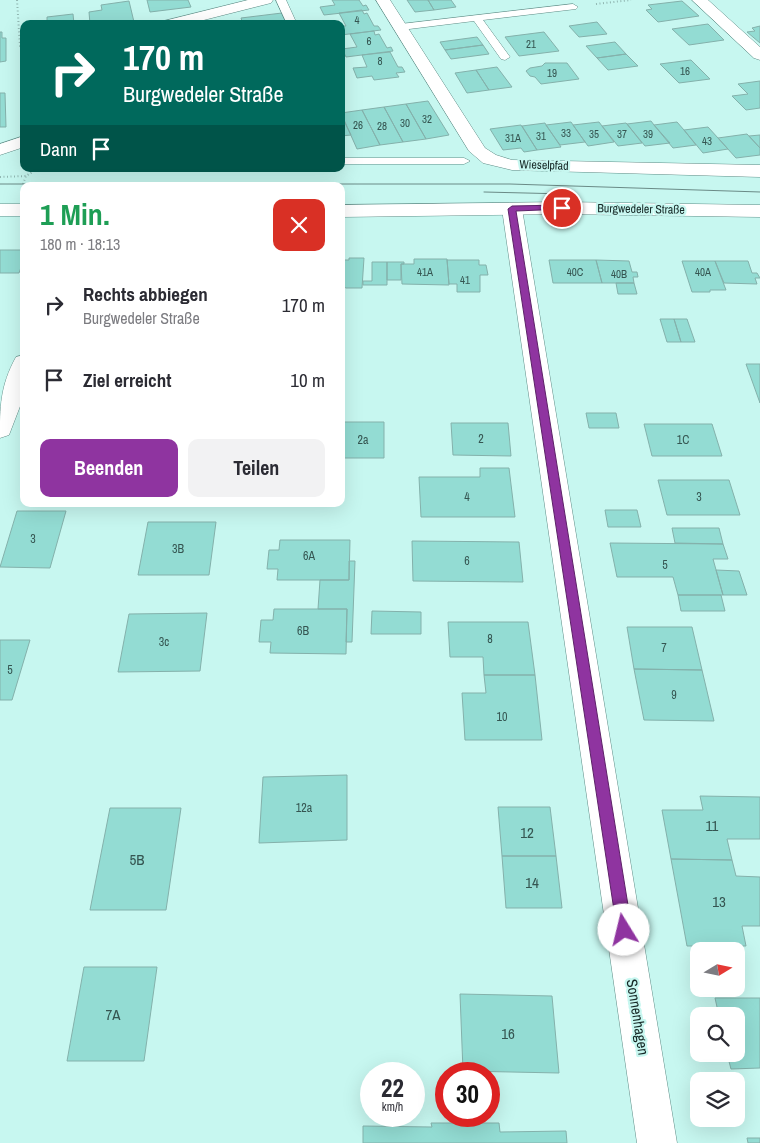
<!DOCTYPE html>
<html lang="de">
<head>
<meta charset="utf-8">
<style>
  :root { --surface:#fff; --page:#f2f2f3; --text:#2b2b33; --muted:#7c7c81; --accent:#8f34a0 }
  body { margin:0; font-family:"Archivo Narrow",sans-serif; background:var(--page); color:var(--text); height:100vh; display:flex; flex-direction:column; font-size:19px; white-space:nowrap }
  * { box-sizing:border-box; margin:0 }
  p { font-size:16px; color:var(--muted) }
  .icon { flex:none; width:28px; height:28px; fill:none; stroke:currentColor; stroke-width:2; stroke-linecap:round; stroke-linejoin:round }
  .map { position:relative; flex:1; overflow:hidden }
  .panel { position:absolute; left:20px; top:182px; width:325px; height:325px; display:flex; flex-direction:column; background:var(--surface); border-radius:10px; box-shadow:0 5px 20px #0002 }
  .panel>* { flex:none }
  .banner { position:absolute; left:20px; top:20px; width:325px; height:152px; border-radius:10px; box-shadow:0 5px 20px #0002; background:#00695c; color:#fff; overflow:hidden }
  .needle { width:32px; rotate:80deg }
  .tools { position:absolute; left:690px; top:942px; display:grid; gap:10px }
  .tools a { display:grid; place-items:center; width:55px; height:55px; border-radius:10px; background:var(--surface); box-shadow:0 5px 20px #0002; font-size:25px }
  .speed { position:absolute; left:360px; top:1062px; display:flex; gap:10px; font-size:25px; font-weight:700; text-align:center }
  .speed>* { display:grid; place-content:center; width:65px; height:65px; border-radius:50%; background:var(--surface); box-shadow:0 5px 20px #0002; line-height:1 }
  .speed small { font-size:12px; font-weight:400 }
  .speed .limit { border:8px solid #d22; background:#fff; color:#111 }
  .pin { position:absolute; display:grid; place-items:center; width:42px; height:42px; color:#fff; margin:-21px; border:2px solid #fff; border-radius:50%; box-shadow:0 1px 5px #0007 }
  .me { position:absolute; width:55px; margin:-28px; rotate:351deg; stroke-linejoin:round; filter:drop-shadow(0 0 4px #0008) }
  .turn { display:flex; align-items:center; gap:18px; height:105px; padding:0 20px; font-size:22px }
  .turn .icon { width:65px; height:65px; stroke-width:2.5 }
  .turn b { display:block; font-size:35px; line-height:42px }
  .then { display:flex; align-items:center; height:48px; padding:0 20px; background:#0003; gap:10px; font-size:19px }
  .round { display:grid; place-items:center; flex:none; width:52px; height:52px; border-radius:10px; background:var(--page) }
  .summary { display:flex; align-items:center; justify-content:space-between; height:85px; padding:0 20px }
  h1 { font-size:30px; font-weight:800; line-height:38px; color:#1e9e55 }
  .primary-button { display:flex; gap:10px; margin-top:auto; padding:10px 20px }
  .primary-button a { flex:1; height:58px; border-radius:10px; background:var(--accent); color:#fff; font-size:20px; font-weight:800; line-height:58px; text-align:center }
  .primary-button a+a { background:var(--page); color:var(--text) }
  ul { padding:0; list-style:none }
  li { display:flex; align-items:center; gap:15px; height:75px; padding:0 20px }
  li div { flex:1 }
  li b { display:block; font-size:19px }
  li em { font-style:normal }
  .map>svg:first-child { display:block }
  .building { fill:#93dcd3; stroke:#84b1ab }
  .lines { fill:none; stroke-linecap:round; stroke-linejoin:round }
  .lane-casing { stroke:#608d87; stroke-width:1 }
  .street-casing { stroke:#608d87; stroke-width:1 }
  .secondary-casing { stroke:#608d87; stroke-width:1 }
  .path { stroke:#91b7b2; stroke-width:2; stroke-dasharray:1 2.5; stroke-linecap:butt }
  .lane { fill:#fff; fill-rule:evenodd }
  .street { fill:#fff; fill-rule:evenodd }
  .secondary { fill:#fff; fill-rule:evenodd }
  .tram { stroke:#6a8a86; stroke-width:1 }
  .route { fill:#8f34a0; stroke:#5d2268 }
  .labels { text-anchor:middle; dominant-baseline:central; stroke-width:4.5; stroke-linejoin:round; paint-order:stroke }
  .far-number-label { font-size:11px; fill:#355551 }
  .far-street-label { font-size:12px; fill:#162826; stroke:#c7f7f0 }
  .number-label { font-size:12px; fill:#355551 }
  .near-number-label { font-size:15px; fill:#355551 }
  .street-label { font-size:15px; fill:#162826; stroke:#c7f7f0 }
</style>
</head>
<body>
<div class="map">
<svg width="760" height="1143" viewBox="0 0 760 1143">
  <rect width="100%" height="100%" fill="#c7f7f0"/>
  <path class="building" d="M147 0H188L191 7 150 12Z
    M332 0H359L363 6 366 5 369 10 324 15 320 7 335 5Z
    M407 0H428L434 10 415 12Z
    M428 0H451L456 7 434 10Z
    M129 1 134 22 90 24 89 12 102 10 101 5Z
    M682 1 699 16 658 22 646 10 652 9 648 5Z
    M362 10 364 14 367 13 374 26H378L381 30 341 35V26H346L339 13Z
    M282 13 287 24H243L241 18Z
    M73 14 74 24H47V17Z
    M597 22 607 34 579 37 569 26Z
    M708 24 724 40 689 45 672 29Z
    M760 26V43L747 32 755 31 752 28Z
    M374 31 375 35 379 34 387 48 391 47 393 51 346 57 342 49 357 47 350 34Z
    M0 32H2V38H6V61L0 62Z
    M544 32 559 51 519 56 505 37Z
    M477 37 483 45 445 50 440 42Z
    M615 42 626 54 597 58 586 46Z
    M483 45 489 54 451 59 445 50Z
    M390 52 398 67H402L405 72 396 73 399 77 374 80 372 76 357 78 353 68 367 67 362 55Z
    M626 54 638 66 608 70 597 58Z
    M691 60 710 79 679 83 660 64Z
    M545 63H567L579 79 541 84 535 77 530 76 526 71 530 68 542 66Z
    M497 67 512 87 489 90 476 70Z
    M476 70 489 90 467 93 455 73Z
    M760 81V108L746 110 732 96 748 94 738 84Z
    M0 93H5L6 127H0Z
    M428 101 449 135 426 139 406 104Z
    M406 104 426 139 403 142 384 107Z
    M384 107 403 142 380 145 362 110Z
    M362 110 380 145 357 149 341 113Z
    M341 115 351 135 341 136Z
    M651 121 654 125 670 143 645 146 627 124Z
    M571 122 585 142 560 145 546 125Z
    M599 122 614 142 588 146 573 125Z
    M677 122 684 130 696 145 673 148 654 125Z
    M545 123 546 125 561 147 537 150 522 126Z
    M626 123 627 124 642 143 618 146 602 126Z
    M521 125 537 150 524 152 521 148 503 150 490 129Z
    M708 127 728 149 703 153 684 130Z
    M747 134 760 148V155L736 158 718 138Z
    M760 135V148L749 136Z
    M0 250H24V259L19 273H0Z
    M349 258H364L362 288H346L342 286 341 260H349Z
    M414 259H447L449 285 402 284 401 264H414Z
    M447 260H479V265H486L488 275H480V292H457V284H449Z
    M549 260H596L602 283H553Z
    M596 260 629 261 632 272H637L638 277H633L634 283H602Z
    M682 261H715L726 290H710V292H692Z
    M715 261H748L752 273H757L760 278H755L757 284 724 283Z
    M372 262H387V285H363V281H372Z
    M387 262H404V264H401V280H387Z
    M616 283H634L637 294H618Z
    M660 319H674L681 342H667Z
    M674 319H687L695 342H681Z
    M746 364H760V403Z
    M586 413H616L619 428H589Z
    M341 422H384V458H341Z
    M451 423H508L511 456 453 455Z
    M644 424H712L722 456H652Z
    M480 468H509L515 517H421L419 477H480Z
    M658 480H729L740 515H667Z
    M605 510H637L641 527H608Z
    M17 511H66L50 568 0 567Z
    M148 522H216L209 575H138Z
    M672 528H719L723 544 675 543Z
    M280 540H350L349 580H277L278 569H267L269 550H279Z
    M412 541 519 542 523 582 413 581Z
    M610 543 723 544 728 559H713L723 595H678L673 577H617Z
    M349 561H355L352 642H346L347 609H318L320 580H349Z
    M716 570 739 571 747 595H723Z
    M678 595H721L725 611H681Z
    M274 609H347L346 654 270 653 271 642H259L261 620H273Z
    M372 611 421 612V634H371Z
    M207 613 200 671 118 672 129 614Z
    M448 622H528L535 675H484L483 657H450Z
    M627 627H692L702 670 634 669Z
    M0 640H30L12 700H0Z
    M634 669 702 670 714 721 644 720Z
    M484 675H535L542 740H465L462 693H486Z
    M347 775V840L259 843 263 777Z
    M700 796 760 797V839H727L732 860 671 859 662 810H703Z
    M498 807H550L556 856H502Z
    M110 808H181L166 910H90Z
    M502 856H556L562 908H506Z
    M671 859 732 860 736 876 760 877V926H742L746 946H687Z
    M84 967H157L144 1061H67Z
    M460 994 552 996 559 1073 463 1071Z
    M715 998H760V1068L731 1069 727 1054H736V1016H719Z
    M431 1123H499L500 1132 566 1131 567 1143H363V1126L432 1127Z
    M747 1138H760V1143H748Z"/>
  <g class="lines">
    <g class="lane-casing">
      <path id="lane" d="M276 0H286L297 24H287Z
        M573 4 578 7 576 9 483 20 510 57 505 60 501 59 474 21 401 30 396 27 401 24Z
        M341 158H464L470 161 464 164H341Z"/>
    </g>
    <g class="street-casing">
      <path id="street" d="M248 0H273L271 3 188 24H162L164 21Z
        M376 0H390L485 148 496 155 512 160 760 165V177L512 170 483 163 469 151Z
        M692 0H708L760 47V60L754 58Z
        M24 136V147L0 155V144Z
        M512 203 519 205 522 209 677 1143H637L502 209 505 205Z
        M24 355V396L9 435 0 438C0 407 0 386 16 357Z"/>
    </g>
    <g class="secondary-casing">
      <path id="secondary" d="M562 202 760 205V217L562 214 341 217V205Z
        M0 204H24V216H0Z"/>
    </g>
    <path class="path" d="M17 0 20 46 24 50
      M596 4 631 0
      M0 177 26 176
      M23 184 26 176 37 169"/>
    <use href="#lane" class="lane"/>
    <use href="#street" class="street"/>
    <use href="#secondary" class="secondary"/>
    <path class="tram" d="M0 184H510L760 192
      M484 192 566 194"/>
  </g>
  <path class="route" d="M562 205 565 206V209L516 211 632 930 629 935 624 938 619 935 617 930 508 209 512 206Z"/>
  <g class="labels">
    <g class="far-number-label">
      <text x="357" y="20">4</text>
      <text x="369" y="41">6</text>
      <text x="531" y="44">21</text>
      <text x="380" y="61">8</text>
      <text x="685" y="71">16</text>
      <text x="552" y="73">19</text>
      <text x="427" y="119">32</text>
      <text x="405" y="123">30</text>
      <text x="358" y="125">26</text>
      <text x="382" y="126">28</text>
      <text x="566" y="133">33</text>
      <text x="594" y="134">35</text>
      <text x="622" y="134">37</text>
      <text x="648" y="134">39</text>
      <text x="541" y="136">31</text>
      <text x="513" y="138">31A</text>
      <text x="707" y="141">43</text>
      <text x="425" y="272">41A</text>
      <text x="575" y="272">40C</text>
      <text x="703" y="272">40A</text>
      <text x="619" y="274">40B</text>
      <text x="465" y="280">41</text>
    </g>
    <g class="far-street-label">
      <text transform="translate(544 165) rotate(2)">Wieselpfad</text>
      <text transform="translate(641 209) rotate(1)">Burgwedeler Straße</text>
    </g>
    <g class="number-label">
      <text x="481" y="439">2</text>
      <text x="363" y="440">2a</text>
      <text x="683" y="440">1C</text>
      <text x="467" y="497">4</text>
      <text x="699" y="497">3</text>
      <text x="33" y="539">3</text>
      <text x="178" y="549">3B</text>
      <text x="309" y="556">6A</text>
      <text x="467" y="561">6</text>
      <text x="665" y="565">5</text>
      <text x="303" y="631">6B</text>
      <text x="490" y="639">8</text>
      <text x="164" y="642">3c</text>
      <text x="664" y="648">7</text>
      <text x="10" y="670">5</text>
      <text x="674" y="695">9</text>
      <text x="502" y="717">10</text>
      <text x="304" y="808">12a</text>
    </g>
    <g class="near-number-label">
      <text x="712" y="825">11</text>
      <text x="527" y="832">12</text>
      <text x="137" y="859">5B</text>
      <text x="532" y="882">14</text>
      <text x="719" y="901">13</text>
      <text x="113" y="1014">7A</text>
      <text x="508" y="1033">16</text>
    </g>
    <g class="street-label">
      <text transform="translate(638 1017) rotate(81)">Sonnenhagen</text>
    </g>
  </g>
</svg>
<div class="tools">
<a><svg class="needle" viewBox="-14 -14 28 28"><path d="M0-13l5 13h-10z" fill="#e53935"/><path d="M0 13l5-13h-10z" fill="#7c7c81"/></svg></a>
<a><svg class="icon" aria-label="search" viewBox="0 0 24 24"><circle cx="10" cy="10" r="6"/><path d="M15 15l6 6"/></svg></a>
<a><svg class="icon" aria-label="layers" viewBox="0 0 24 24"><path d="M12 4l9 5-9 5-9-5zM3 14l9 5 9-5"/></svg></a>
</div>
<div class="speed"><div>22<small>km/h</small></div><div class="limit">30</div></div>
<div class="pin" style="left:562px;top:208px;background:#d93025"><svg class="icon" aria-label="arrive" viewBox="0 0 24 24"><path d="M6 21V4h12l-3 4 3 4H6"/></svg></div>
<svg class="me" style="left:624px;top:930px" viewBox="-20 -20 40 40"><circle r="19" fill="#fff"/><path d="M0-13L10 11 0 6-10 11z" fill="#8f34a0"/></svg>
<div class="banner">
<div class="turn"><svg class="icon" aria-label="right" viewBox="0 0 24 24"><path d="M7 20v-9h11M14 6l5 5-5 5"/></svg><div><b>170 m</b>Burgwedeler Straße</div></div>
<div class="then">Dann<svg class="icon" aria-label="arrive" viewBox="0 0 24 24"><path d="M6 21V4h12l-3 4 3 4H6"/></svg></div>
</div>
<section class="panel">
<div class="summary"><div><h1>1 Min.</h1><p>180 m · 18:13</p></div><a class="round" style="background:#d93025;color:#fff"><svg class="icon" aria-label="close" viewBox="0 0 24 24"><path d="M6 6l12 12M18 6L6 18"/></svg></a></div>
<ul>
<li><svg class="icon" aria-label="right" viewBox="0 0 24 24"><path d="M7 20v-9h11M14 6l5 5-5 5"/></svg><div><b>Rechts abbiegen</b><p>Burgwedeler Straße</p></div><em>170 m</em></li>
<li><svg class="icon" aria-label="arrive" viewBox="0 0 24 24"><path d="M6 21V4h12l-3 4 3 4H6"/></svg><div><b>Ziel erreicht</b></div><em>10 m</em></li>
</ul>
<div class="primary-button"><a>Beenden</a><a>Teilen</a></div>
</section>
</div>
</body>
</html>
